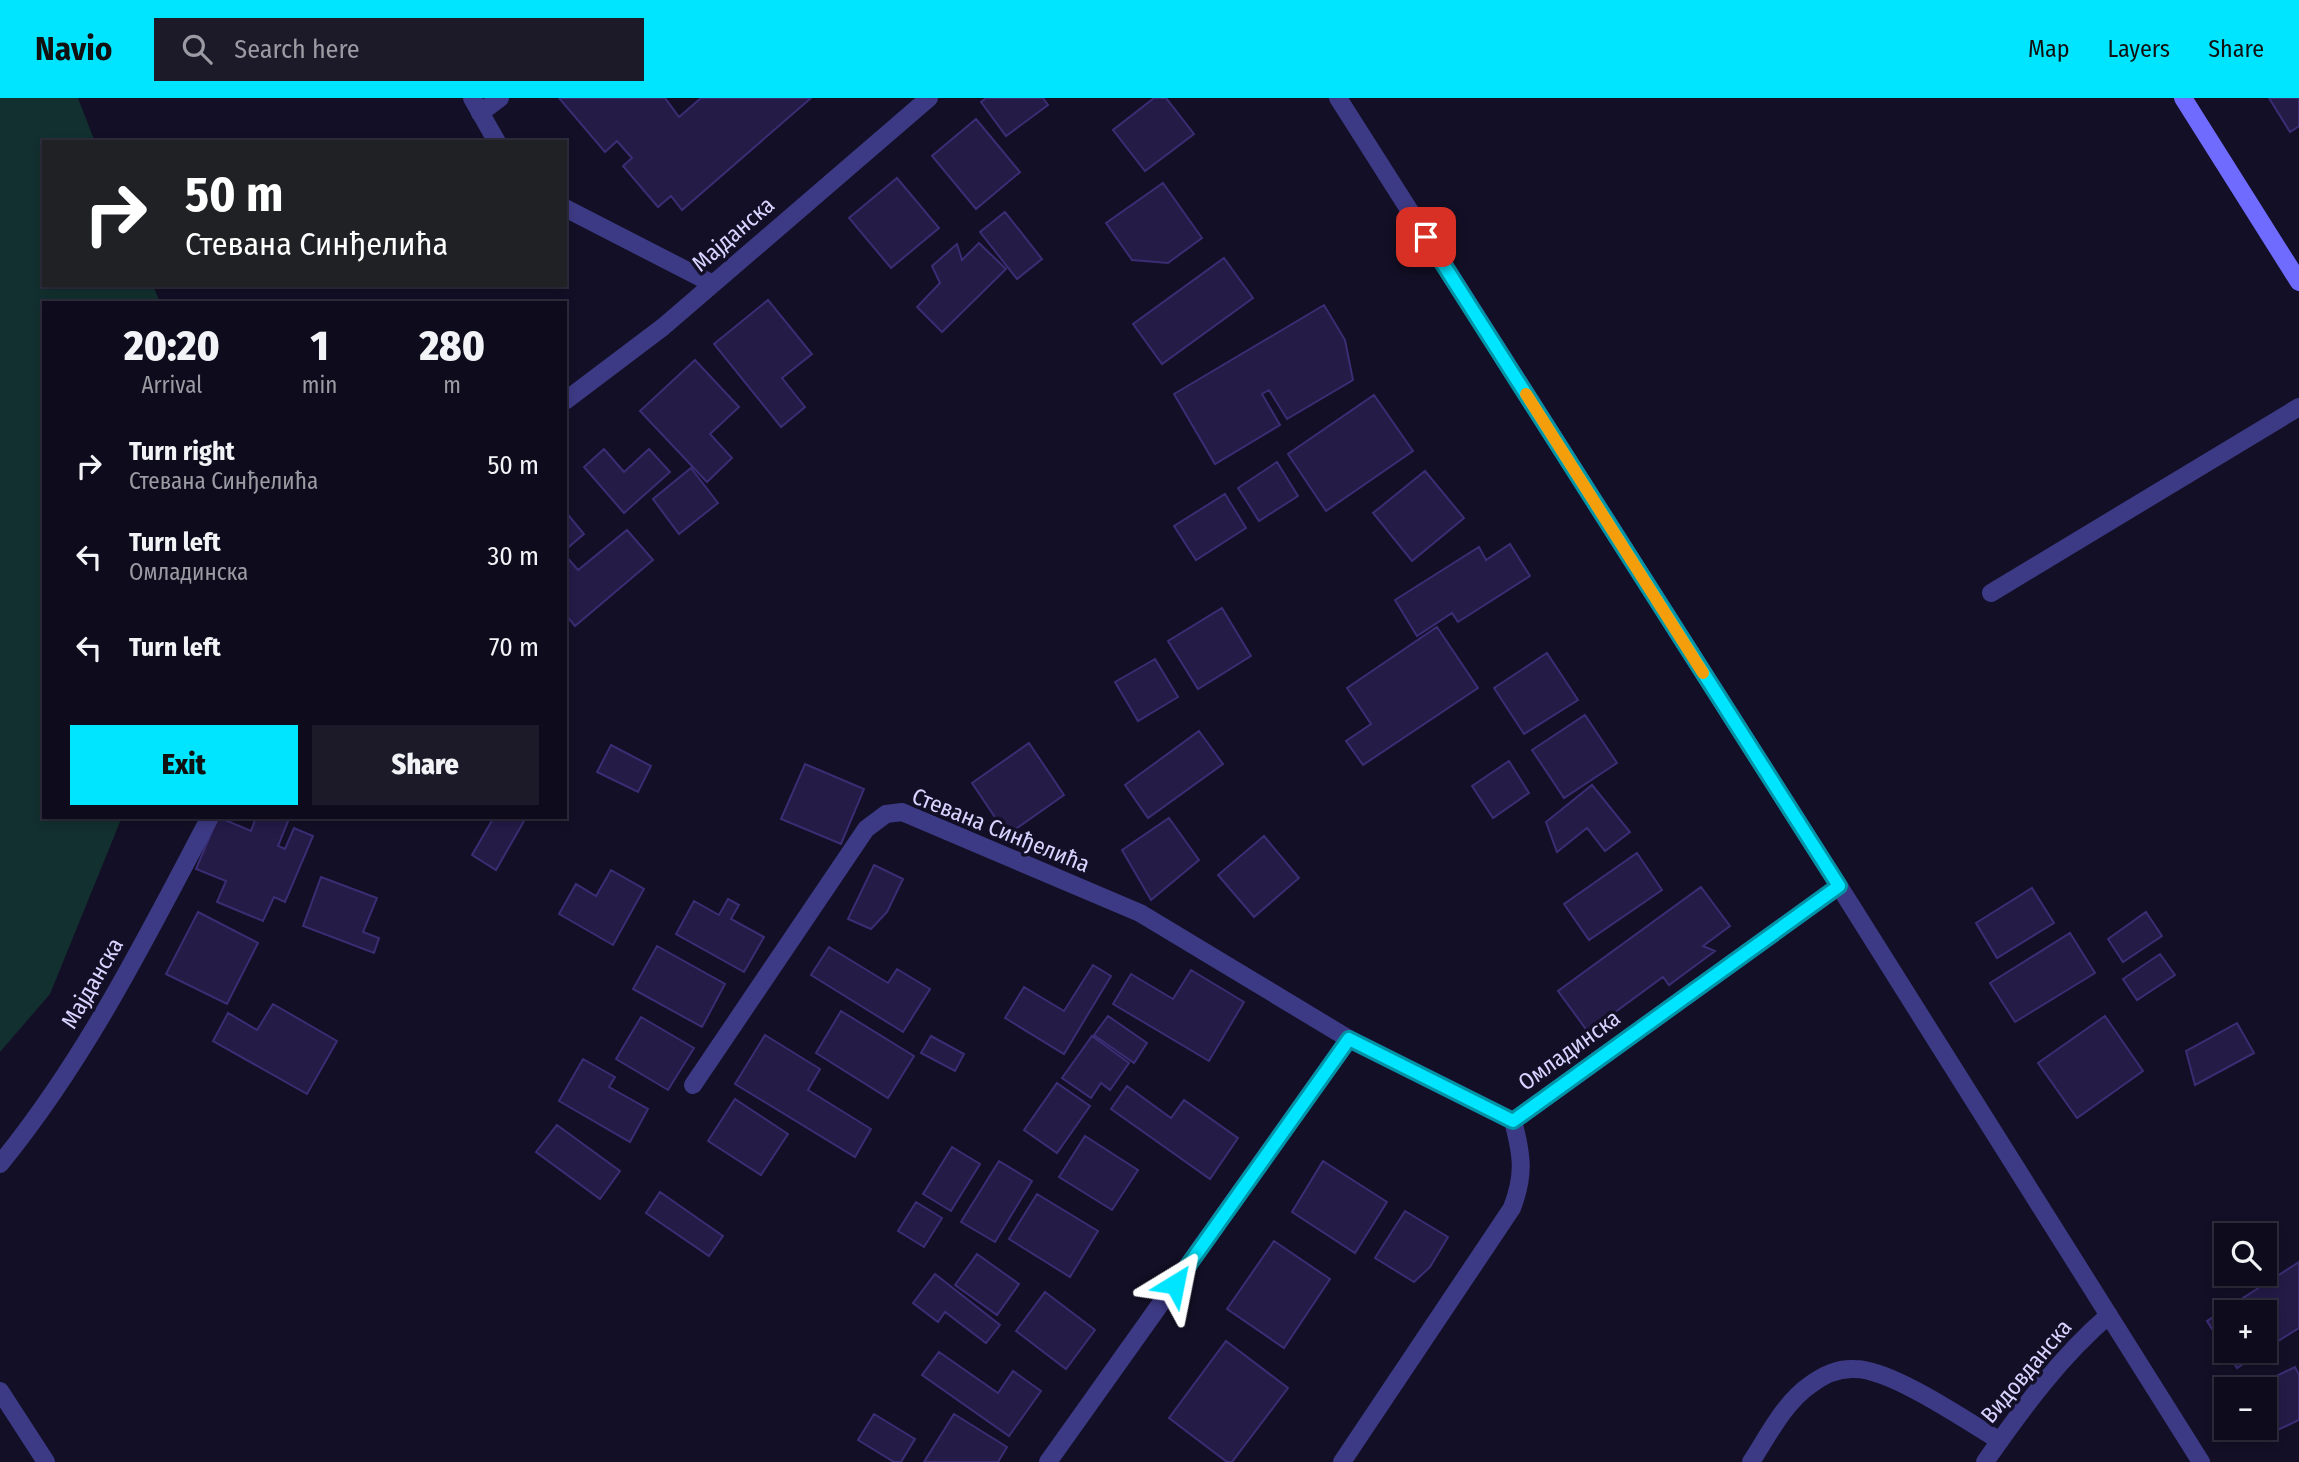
<!DOCTYPE html>
<html lang="en">
<head>
<meta charset="utf-8">
<style>
  :root { --surface:#0e0b1c; --page:#1c1929; --text:#f1f3f6; --muted:#9b9ba3; --line:#2e2b3b; --accent:#00e5ff }
  body { margin:0; font-family:"Fira Sans Condensed",sans-serif; background:var(--page); color:var(--text); height:100vh; display:flex; flex-direction:column; font-size:26px; white-space:nowrap }
  * { box-sizing:border-box; margin:0 }
  p { font-size:23px; color:var(--muted) }
  .icon { flex:none; width:38px; height:38px; fill:none; stroke:currentColor; stroke-width:2; stroke-linecap:round; stroke-linejoin:round }
  .map { position:relative; flex:1; overflow:hidden }
  .panel { position:absolute; left:42px; top:203px; width:525px; height:518px; display:flex; flex-direction:column; background:var(--surface); border-radius:0px; box-shadow:0 4px 10px #0003,0 0 0 2px var(--line) }
  .panel>* { flex:none }
  .top-card { position:absolute; left:42px; top:42px; width:525px; height:147px; border-radius:0px; box-shadow:0 4px 10px #0003,0 0 0 2px var(--line); background:#202124; color:#fff; overflow:hidden }
  .buttons { position:absolute; left:2214px; top:1125px; display:grid; gap:14px }
  .buttons a { display:grid; place-items:center; width:63px; height:63px; border-radius:0px; background:var(--surface); box-shadow:0 4px 10px #0003,0 0 0 2px var(--line); font-size:35px }
  .pin { position:absolute; display:grid; place-items:center; width:60px; height:60px; color:#fff; margin:-30px; border-radius:14px; box-shadow:0 4px 10px #0006 }
  .me { position:absolute; width:77px; margin:-38px; rotate:35deg; stroke-linejoin:round; filter:drop-shadow(0 0 5px #0008) }
  .turn { display:flex; align-items:center; gap:24px; height:147px; padding:0 28px; font-size:32px }
  .turn .icon { width:91px; height:91px; stroke-width:2.5 }
  .turn b { display:block; font-size:49px; line-height:60px }
  .eta { display:flex; justify-content:space-evenly; align-items:center; height:119px; text-align:center }
  .eta b { font-size:42px; font-weight:800; line-height:49px }
  .cta { display:flex; gap:14px; margin-top:auto; padding:14px 28px }
  .cta a { flex:1; height:80px; border-radius:0px; background:var(--accent); color:#111; font-size:28px; font-weight:800; line-height:80px; text-align:center }
  .cta a+a { background:var(--page); color:var(--text) }
  ul { padding:0; list-style:none }
  li { display:flex; align-items:center; gap:21px; height:91px; padding:0 28px }
  li div { flex:1 }
  li b { display:block; font-size:26px }
  li em { font-style:normal }
  header { display:flex; align-items:center; gap:42px; box-sizing:border-box; height:98px; padding:0 35px; background:var(--accent); color:#111 }
  header strong { font-size:33px }
  nav { display:flex; gap:38px; margin-inline-start:auto; font-size:24px }
  .search { width:490px; height:63px; background:var(--page); display:flex; align-items:center; gap:18px; box-sizing:border-box; padding:0 24px; border-radius:0px; color:var(--muted); font-size:26px }
  .map>svg:first-child { display:block }
  .green { fill:#12302f }
  .building { fill:#241b47; stroke:#3b2d73; stroke-width:2 }
  .lines { fill:none; stroke-linecap:round; stroke-linejoin:round }
  .service { stroke:#3d3a85; stroke-width:18 }
  .minor { stroke:#3d3a85; stroke-width:18 }
  .secondary { stroke:#6f6bff; stroke-width:18 }
  .route-casing { stroke:#0095a6; stroke-width:18 }
  .route { stroke:#00e5ff; stroke-width:12 }
  .slow { stroke:#f59e0b; stroke-width:12 }
  .labels { text-anchor:middle; dominant-baseline:central; stroke-width:7; stroke-linejoin:round; paint-order:stroke }
  .street-label { font-size:23px; fill:#d9d4ff; stroke:#130f26 }
</style>
</head>
<body>
<header>
<strong>Navio</strong>
<div class="search"><svg class="icon" aria-label="search" viewBox="0 0 24 24"><circle cx="10" cy="10" r="6"/><path d="M15 15l6 6"/></svg>Search here</div>
<nav><a>Map</a><a>Layers</a><a>Share</a></nav>
</header>
<div class="map">
<svg width="2299" height="1364" viewBox="0 0 2299 1364">
  <rect width="100%" height="100%" fill="#130f26"/>
  <path class="green" d="M0 0H78L95 44H44V187H153L160 205H44V719H122L50 896 0 954Z"/>
  <path class="building" d="M559 0H665L679 19 701 0H811L682 112 671 98 658 109 623 68 632 60 617 43 605 54Z
    M986 0H1043L1048 7 1006 38 981 4Z
    M1154 0H1166L1194 36 1145 73 1113 32Z
    M2269 0H2299V28L2290 34Z
    M976 21 1020 74 976 111 932 58Z
    M897 80 939 130 891 170 849 120Z
    M1163 85 1202 140 1168 165 1132 162 1106 125Z
    M1005 114 1042 161 1017 181 980 134Z
    M979 145 1006 171 942 234 917 209 940 185 932 168 957 146 962 162Z
    M1224 160 1253 200 1162 266 1133 226Z
    M768 202 812 256 782 280 805 309 781 329 714 246Z
    M1324 207 1345 242 1353 282 1287 321 1269 292 1262 296 1280 327 1215 366 1174 296Z
    M695 262 739 309 710 336 732 360 707 384 640 313Z
    M1374 297 1413 353 1326 413 1288 356Z
    M604 351 624 374 649 351 670 374 624 415 584 369Z
    M1277 364 1298 398 1259 423 1238 390Z
    M691 370 718 405 679 436 653 401Z
    M1425 373 1464 420 1412 463 1373 415Z
    M1225 396 1246 430 1196 462 1174 428Z
    M565 413 584 436 565 452Z
    M627 432 653 462 575 528 565 516V457L578 472Z
    M1510 446 1530 478 1458 524 1452 515 1417 538 1395 502 1479 449 1486 462Z
    M1222 510 1251 558 1198 591 1168 543Z
    M1437 529 1478 590 1363 667 1346 643 1371 626 1347 590Z
    M1547 555 1578 602 1524 636 1494 590Z
    M1155 561 1178 599 1138 623 1115 584Z
    M1585 617 1617 665 1564 700 1532 652Z
    M1199 633 1223 666 1148 720 1125 687Z
    M1029 645 1064 697 1007 737 972 685Z
    M611 647 651 668 638 694 597 674Z
    M1509 663 1529 695 1493 720 1472 688Z
    M805 666 864 691 841 746 781 721Z
    M1592 687 1630 734 1605 753 1587 730 1557 754 1546 724Z
    M218 719 251 733 256 719 289 721 278 748 285 751 294 730 313 738 285 804 274 799 263 823 217 804 226 783 196 771Z
    M494 719H518L524 723 496 772 472 757Z
    M1169 720 1199 762 1151 802 1122 752Z
    M1264 738 1299 780 1254 819 1218 777Z
    M1637 755 1662 792 1589 842 1564 806Z
    M874 767 903 781 887 814 871 831 848 821Z
    M611 772 644 791 613 847 559 816 576 786 596 798Z
    M321 779 377 800 363 834 379 840 374 855 303 828Z
    M1701 789 1730 828 1703 848 1715 853 1669 887 1663 879 1588 934 1558 893Z
    M2032 790 2054 825 1997 860 1976 825Z
    M728 801 739 807 731 821 764 839 744 874 676 836 694 803 719 817Z
    M198 814 258 845 227 906 166 876Z
    M2146 814 2162 838 2123 864 2108 841Z
    M2070 835 2095 875 2015 924 1990 885Z
    M657 848 725 886 702 929 633 891Z
    M829 849 888 885 897 871 930 891 903 934 811 877Z
    M2160 856 2175 877 2137 902 2123 881Z
    M1093 867 1111 878 1064 956 1005 920 1024 889 1064 913Z
    M1191 872 1244 904 1209 963 1113 906 1131 876 1173 901Z
    M273 906 337 943 307 996 213 943 228 915 257 932Z
    M841 913 914 958 888 1000 816 955Z
    M1108 918 1147 945 1134 965 1094 937Z
    M2105 918 2143 973 2077 1020 2038 965Z
    M641 919 694 950 668 992 616 961Z
    M2237 925 2254 955 2195 987 2186 953Z
    M765 937 820 971 808 992 871 1031 855 1059 735 986Z
    M931 938 964 956 955 973 921 955Z
    M1092 938 1129 965 1110 992 1101 985 1091 1000 1062 980Z
    M583 961 615 979 609 989 648 1011 630 1044 559 1003Z
    M1057 985 1090 1008 1057 1055 1024 1032Z
    M1127 988 1171 1020 1184 1002 1238 1040 1210 1081 1111 1011Z
    M735 1001 788 1036 761 1077 708 1043Z
    M557 1027 620 1073 600 1101 536 1054Z
    M1085 1038 1138 1072 1112 1112 1059 1079Z
    M952 1049 980 1066 951 1113 923 1096Z
    M999 1063 1032 1083 995 1144 961 1124Z
    M1323 1063 1387 1104 1355 1155 1292 1114Z
    M660 1094 723 1138 709 1158 646 1115Z
    M1037 1096 1098 1133 1070 1179 1009 1141Z
    M916 1104 942 1120 924 1149 898 1133Z
    M1405 1113 1448 1139 1430 1169 1414 1184 1375 1160Z
    M1274 1143 1330 1181 1284 1250 1227 1211Z
    M977 1156 1019 1186 997 1217 955 1187Z
    M2299 1164V1230L2264 1252V1214H2226V1253L2207 1223Z
    M935 1176 1000 1227 986 1245 945 1214 938 1224 913 1205Z
    M1045 1194 1095 1232 1066 1271 1016 1233Z
    M1226 1243 1288 1290 1232 1364H1227L1169 1320Z
    M2226 1253H2263L2237 1270Z
    M939 1254 998 1295 1013 1273 1041 1293 1009 1338 922 1277Z
    M2295 1269 2299 1277V1322L2265 1338 2261 1330H2264V1292H2247Z
    M874 1316 915 1341 901 1364H894L858 1342Z
    M954 1316 1007 1349 998 1364H924Z"/>
  <g class="lines">
    <path class="service" d="M480 15 500 0"/>
    <path class="minor" d="M472 0 497 44
      M1338 0 1839 788 2201 1364
      M565 110 713 186
      M565 303 663 229 929 0
      M1991 495 2299 309
      M693 987 866 731 886 716 902 714 1140 815 1349 941 1513 1023
      M1513 1023 1839 788
      M0 1066C86 961 147 838 210 719
      M0 1293 46 1364
      M1048 1364 1349 941
      M1342 1364 1512 1110C1525 1076 1522 1057 1513 1023
      M1751 1364C1768 1338 1784 1305 1810 1287 1823 1277 1839 1270 1855 1271 1891 1271 1967 1323 2000 1343
      M1985 1364C2022 1311 2060 1259 2109 1217"/>
    <path class="secondary" d="M2183 0 2299 184"/>
  </g>
  <g class="lines">
    <g class="route-casing">
      <path id="route" d="M1175 1186 1349 941 1513 1023 1839 788 1426 139"/>
    </g>
    <use href="#route" class="route"/>
    <path class="slow" d="M1526 296 1703 575"/>
  </g>
  <g class="labels">
    <g class="street-label">
      <text transform="translate(733 136) rotate(-41)">Мајданска</text>
      <text transform="translate(1001 732) rotate(22)">Стевана Синђелића</text>
      <text transform="translate(92 885) rotate(-60)">Мајданска</text>
      <text transform="translate(1569 952) rotate(-36)">Омладинска</text>
      <text transform="translate(2026 1273) rotate(-50)">Видовданска</text>
    </g>
  </g>
</svg>
<div class="buttons">
<a><svg class="icon" aria-label="search" viewBox="0 0 24 24"><circle cx="10" cy="10" r="6"/><path d="M15 15l6 6"/></svg></a>
<a>+</a>
<a>−</a>
</div>
<div class="pin" style="left:1426px;top:139px;background:#d93025"><svg class="icon" aria-label="arrive" viewBox="0 0 24 24"><path d="M6 21V4h12l-3 4 3 4H6"/></svg></div>
<svg class="me" style="left:1175px;top:1186px" viewBox="-20 -20 40 40"><path d="M0-17L14 15 0 8-14 15z" fill="#00e5ff" stroke="#fff" stroke-width="4"/></svg>
<div class="top-card">
<div class="turn"><svg class="icon" aria-label="right" viewBox="0 0 24 24"><path d="M7 20v-9h11M14 6l5 5-5 5"/></svg><div><b>50 m</b>Стевана Синђелића</div></div>
</div>
<section class="panel">
<div class="eta">
<div><b>20:20</b><p>Arrival</p></div>
<div><b>1</b><p>min</p></div>
<div><b>280</b><p>m</p></div>
</div>
<ul>
<li><svg class="icon" aria-label="right" viewBox="0 0 24 24"><path d="M7 20v-9h11M14 6l5 5-5 5"/></svg><div><b>Turn right</b><p>Стевана Синђелића</p></div><em>50 m</em></li>
<li><svg class="icon" aria-label="left" viewBox="0 0 24 24"><path d="M17 20v-9H6M10 6l-5 5 5 5"/></svg><div><b>Turn left</b><p>Омладинска</p></div><em>30 m</em></li>
<li><svg class="icon" aria-label="left" viewBox="0 0 24 24"><path d="M17 20v-9H6M10 6l-5 5 5 5"/></svg><div><b>Turn left</b></div><em>70 m</em></li>
</ul>
<div class="cta"><a>Exit</a><a>Share</a></div>
</section>
</div>
</body>
</html>
